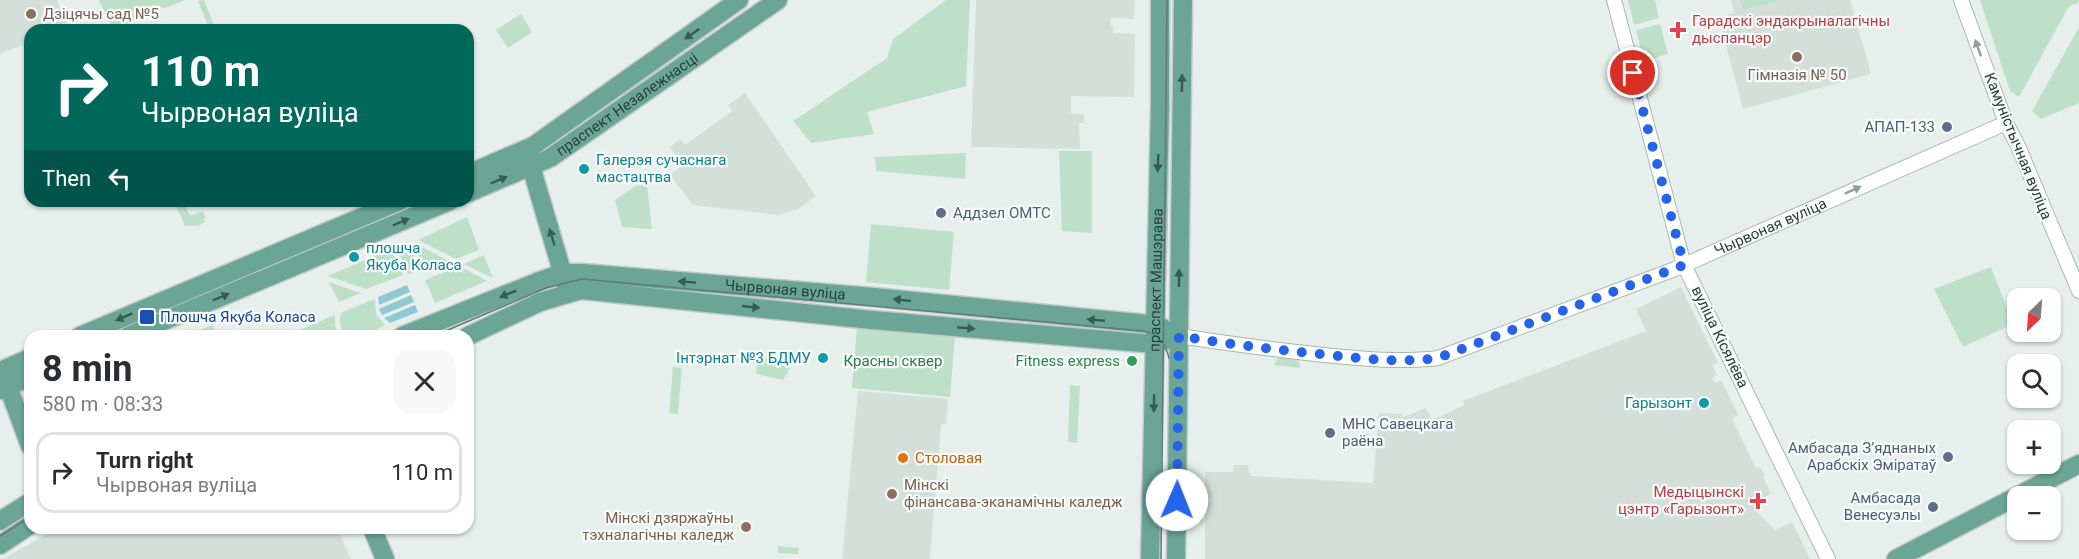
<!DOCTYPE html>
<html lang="en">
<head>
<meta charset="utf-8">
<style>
  :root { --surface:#fff; --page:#f7f7f7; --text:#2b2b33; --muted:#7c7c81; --line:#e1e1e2 }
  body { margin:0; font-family:Roboto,sans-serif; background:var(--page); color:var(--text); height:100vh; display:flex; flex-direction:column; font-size:22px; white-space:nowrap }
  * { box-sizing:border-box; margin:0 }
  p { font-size:20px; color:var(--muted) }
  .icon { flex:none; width:33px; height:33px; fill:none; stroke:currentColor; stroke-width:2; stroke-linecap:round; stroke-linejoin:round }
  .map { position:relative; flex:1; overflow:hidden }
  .details { position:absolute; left:24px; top:330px; width:450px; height:204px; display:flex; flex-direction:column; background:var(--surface); border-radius:18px; box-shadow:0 2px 4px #0004 }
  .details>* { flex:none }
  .top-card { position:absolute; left:24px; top:24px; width:450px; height:183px; border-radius:18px; box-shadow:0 2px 4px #0004; background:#00695c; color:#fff; overflow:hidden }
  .needle { width:39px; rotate:205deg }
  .tools { position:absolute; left:2007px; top:288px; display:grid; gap:12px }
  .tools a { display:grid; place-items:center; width:54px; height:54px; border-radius:12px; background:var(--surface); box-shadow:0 2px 4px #0004; font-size:30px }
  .pin { position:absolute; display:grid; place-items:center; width:51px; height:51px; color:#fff; margin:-26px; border:3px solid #fff; border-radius:50%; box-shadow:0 2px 6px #0007 }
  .me { position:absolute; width:66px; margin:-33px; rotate:1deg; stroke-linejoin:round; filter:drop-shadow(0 0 4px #0008) }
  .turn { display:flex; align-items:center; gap:21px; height:126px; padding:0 18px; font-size:27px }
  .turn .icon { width:78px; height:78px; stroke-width:2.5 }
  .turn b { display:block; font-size:42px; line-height:51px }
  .then { display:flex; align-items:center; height:57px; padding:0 18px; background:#0003; gap:12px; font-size:22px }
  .round { display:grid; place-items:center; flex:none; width:63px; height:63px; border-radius:18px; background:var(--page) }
  .overview { display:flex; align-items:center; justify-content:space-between; height:102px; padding:0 18px }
  h1 { font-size:36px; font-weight:700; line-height:45px }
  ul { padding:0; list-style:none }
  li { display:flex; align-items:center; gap:18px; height:81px; margin:0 12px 9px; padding:0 6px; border:3px solid var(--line); border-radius:18px }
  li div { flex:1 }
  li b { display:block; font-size:22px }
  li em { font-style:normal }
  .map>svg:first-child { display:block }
  .built { fill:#d4dfda }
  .green { fill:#bfe0c8 }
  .water { fill:#8ec9d4 }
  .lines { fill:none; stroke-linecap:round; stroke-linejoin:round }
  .minor-casing { stroke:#a8b8b2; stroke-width:16 }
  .major-casing { stroke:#c2cac8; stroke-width:21 }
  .minor { stroke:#fff; stroke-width:14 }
  .major { stroke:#6aa596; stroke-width:18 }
  .tram { stroke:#5f7d75; stroke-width:1.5 }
  .oneway { fill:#365b51 }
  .oneway2 { fill:#92a09c }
  .route { stroke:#2563eb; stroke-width:10; stroke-dasharray:0 18 }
  .education-dot { fill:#8d6e63; stroke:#f7fbf9; stroke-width:2 }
  .health-dot { fill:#e0444e; stroke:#f7fbf9; stroke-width:2 }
  .service-dot { fill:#5c6f8a; stroke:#f7fbf9; stroke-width:2 }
  .culture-dot { fill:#0f9aa8; stroke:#f7fbf9; stroke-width:2 }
  .transit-dot { fill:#1a4fb4; stroke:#f7fbf9; stroke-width:2 }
  .leisure-dot { fill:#2e9e5b; stroke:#f7fbf9; stroke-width:2 }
  .food-dot { fill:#e8710a; stroke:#f7fbf9; stroke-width:2 }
  .labels { text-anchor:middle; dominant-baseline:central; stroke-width:4.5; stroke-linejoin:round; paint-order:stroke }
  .education-label { font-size:15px; fill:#785e54; stroke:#f7fbf9; text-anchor:start }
  .health-label { font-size:15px; fill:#be3a42; stroke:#f7fbf9; text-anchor:start }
  .street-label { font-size:15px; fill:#24423a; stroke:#f7fbf9 }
  .service-label { font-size:15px; fill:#4e5e75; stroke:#f7fbf9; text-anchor:end }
  .culture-label { font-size:15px; fill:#0d838f; stroke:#f7fbf9; text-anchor:start }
  .transit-label { font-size:15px; fill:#164399; stroke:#f7fbf9; text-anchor:start }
  .park-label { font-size:15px; fill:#2d7a4b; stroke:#f7fbf9 }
  .leisure-label { font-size:15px; fill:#27864d; stroke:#f7fbf9; text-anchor:end }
  .food-label { font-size:15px; fill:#c56008; stroke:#f7fbf9; text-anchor:start }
</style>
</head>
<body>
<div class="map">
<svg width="2079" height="559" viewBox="0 0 2079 559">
  <rect width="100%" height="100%" fill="#e6efeb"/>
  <path class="built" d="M0 0H57L68 27 60 30H30V42L0 54Z
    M976 0H1135L1134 19 1111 18V26L1113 27V33L1135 34 1134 97 1071 96V114H1084V123H1079L1080 149 971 147Z
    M1731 0H1850L1871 74 1743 109 1719 19 1734 12Z
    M745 93 816 196 798 209 778 215 693 205 670 175 683 165 670 147 680 139 685 145 732 111 728 105Z
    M1681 287 1718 363 1712 365 1717 375 1712 378 1715 383 1721 380 1738 415 1732 419 1756 468 1760 467 1765 476 1763 477 1771 494 1762 498 1765 503 1755 510 1775 530 1792 522 1810 559H1205V472H1233L1234 465H1248L1249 473 1251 474 1252 476 1373 483 1379 413 1402 414 1403 417 1426 408 1432 420 1465 405 1463 401 1646 331 1636 309Z
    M858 391 948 399 946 424H941L930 559H842Z
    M58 528H337L351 559H3Z"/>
  <path class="green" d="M99 0H185L165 8 152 6 147 8 142 11 138 19 113 30Z
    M204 0 216 30H210L198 1Z
    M946 0H970L966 86 867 112 874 134 811 143 793 121 887 58 893 39Z
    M1628 0H1655L1659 18 1634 25Z
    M1740 0H1781L1743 10Z
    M1980 0H2079L2077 4 2069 6 2019 97 2010 91 2006 79Z
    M521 14 532 32 508 48 496 30Z
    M1660 24 1668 54 1644 61 1636 30Z
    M2079 27V103L2041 119 2032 111Z
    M1059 151H1092V233L1062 231Z
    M966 153 965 179 876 171 875 157Z
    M647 185 652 229 622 227 615 200 635 186Z
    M174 201H183L189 214 192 215 203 211 206 218 203 219 205 222 198 226H185Z
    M467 217 479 250 456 259 418 240Z
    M871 224 954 232 949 290 866 282Z
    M407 242 420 269 409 274 396 247Z
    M413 242 450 262 425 273Z
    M391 249 403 275 366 289 328 276Z
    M484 255 493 278 464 264Z
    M459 266 487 281 435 303 425 280Z
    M1991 267 2013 324 1963 347 1934 289Z
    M329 282 361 293 339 302Z
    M375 299 376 314 385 325 361 336 345 335C340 326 338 321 342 312Z
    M335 315V326L339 336H286Z
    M212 325 214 329 209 336H186Z
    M857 326 955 336 950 397 852 388Z
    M1279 357 1298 360 1301 368 1274 365Z
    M766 358 784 359 790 368 783 380 756 374 757 364Z
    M673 367 682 368 678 414 669 413Z
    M1070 385 1080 386 1077 443 1068 442Z
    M778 546 799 548 798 554 778 553Z"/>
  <path class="water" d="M407 285 410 292 379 305 378 297Z
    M411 295 414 302 382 315 379 309Z
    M415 305 418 312 390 323 384 318Z"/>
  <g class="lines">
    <g class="minor-casing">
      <g id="minor">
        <path d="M1614 0 1684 265 1828 559"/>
        <path d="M1961 0 2006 123 2018 146 2079 291"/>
        <path id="s1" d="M1179 336C1224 343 1269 349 1315 354 1356 358 1397 363 1438 358L1675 269 2006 123"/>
      </g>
    </g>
    <g class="major-casing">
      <g id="major">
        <path d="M528 156 566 285"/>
        <path d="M468 174 533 146 739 0"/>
        <path id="s2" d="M468 193 550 158 778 0"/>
        <path d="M80 336 400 201"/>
        <path d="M128 336 450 201"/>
        <path id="s3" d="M402 336 537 282 562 273H583L874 297 1148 324 1163 328 1179 336"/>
        <path d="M468 336 540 302 581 290 872 320 1154 344 1179 336"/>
        <path d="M2 370 30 446"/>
        <path d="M0 371 30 358"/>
        <path d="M0 390 30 377"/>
        <path d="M0 521 30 502"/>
        <path d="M372 528 385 559"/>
        <path d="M0 545 30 525"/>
        <path id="s4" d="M1150 559 1160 105V0"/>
        <path d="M1176 559 1183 0"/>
        <path d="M1896 559 2079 464"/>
      </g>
    </g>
    <use href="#minor" class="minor"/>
    <use href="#major" class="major"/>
    <path class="tram" d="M434 336 546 288 582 279 1143 331C1159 334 1165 343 1169 358
      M0 536 30 517
      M1161 559 1167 0"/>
  </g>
  <defs><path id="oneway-solid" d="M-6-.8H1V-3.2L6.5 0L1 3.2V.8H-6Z" transform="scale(1.5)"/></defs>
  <g class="oneway">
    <use href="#oneway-solid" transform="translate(692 34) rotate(145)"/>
    <use href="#oneway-solid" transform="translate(1182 83) rotate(-89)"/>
    <use href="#oneway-solid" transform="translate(1158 163) rotate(92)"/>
    <use href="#oneway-solid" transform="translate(499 180) rotate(-23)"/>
    <use href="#oneway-solid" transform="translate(401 222) rotate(-23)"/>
    <use href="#oneway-solid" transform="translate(552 237) rotate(-107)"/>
    <use href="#oneway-solid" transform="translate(1179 278) rotate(-90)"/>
    <use href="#oneway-solid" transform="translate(687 282) rotate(-176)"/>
    <use href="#oneway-solid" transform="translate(508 294) rotate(158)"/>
    <use href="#oneway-solid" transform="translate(221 297) rotate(-23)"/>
    <use href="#oneway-solid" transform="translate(902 300) rotate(-174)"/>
    <use href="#oneway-solid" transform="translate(751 307) rotate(6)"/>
    <use href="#oneway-solid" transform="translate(124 317) rotate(156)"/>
    <use href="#oneway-solid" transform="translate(1096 320) rotate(-175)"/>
    <use href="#oneway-solid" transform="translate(966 328) rotate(4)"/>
    <use href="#oneway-solid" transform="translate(1154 403) rotate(91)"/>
  </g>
  <g class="oneway2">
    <use href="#oneway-solid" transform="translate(1978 48) rotate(-110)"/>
    <use href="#oneway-solid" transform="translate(1853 190) rotate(-24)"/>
  </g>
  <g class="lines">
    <path class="route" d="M1177 500 1179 336C1228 344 1278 350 1329 355 1366 359 1401 363 1438 358L1684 265 1633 73"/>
  </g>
  <g class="education-dot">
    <circle cx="31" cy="14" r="6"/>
    <circle cx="1797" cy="57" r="6"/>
    <circle cx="892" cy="494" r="6"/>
    <circle cx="746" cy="527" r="6"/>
  </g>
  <g class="health-dot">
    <path d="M1675 21h6v6h6v6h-6v6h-6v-6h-6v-6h6z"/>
    <path d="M1755 492h6v6h6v6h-6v6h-6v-6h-6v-6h6z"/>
  </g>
  <g class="service-dot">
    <circle cx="1947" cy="127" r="6"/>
    <circle cx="941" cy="213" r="6"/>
    <circle cx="1330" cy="433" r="6"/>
    <circle cx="1948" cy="457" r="6"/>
    <circle cx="1933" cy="507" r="6"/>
  </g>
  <g class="culture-dot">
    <circle cx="584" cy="169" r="6"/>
    <circle cx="354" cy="257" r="6"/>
    <circle cx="823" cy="358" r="6"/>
    <circle cx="1704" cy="403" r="6"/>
  </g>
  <rect class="transit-dot" x="139" y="309" width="16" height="16" rx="3"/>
  <circle class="leisure-dot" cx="1132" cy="361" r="6"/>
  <circle class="food-dot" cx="903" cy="458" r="6"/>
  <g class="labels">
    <g class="education-label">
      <text x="43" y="14">Дзіцячы сад №5</text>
      <text x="1797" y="75" text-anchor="middle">Гімназія № 50</text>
      <text x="904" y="485">Мінскі<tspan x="904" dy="17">фінансава-эканамічны каледж</tspan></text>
      <text x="734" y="518" text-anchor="end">Мінскі дзяржаўны<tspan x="734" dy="17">тэхналагічны каледж</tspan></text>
    </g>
    <g class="health-label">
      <text x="1692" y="21">Гарадскі эндакрыналагічны<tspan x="1692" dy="17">дыспанцэр</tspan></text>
      <text x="1744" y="492" text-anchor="end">Медыцынскі<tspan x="1744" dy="17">цэнтр «Гарызонт»</tspan></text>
    </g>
    <g class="street-label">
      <text stroke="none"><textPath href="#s2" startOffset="183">праспект Незалежнасці</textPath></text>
      <text transform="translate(2018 146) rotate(68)">Камуністычная вуліца</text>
      <text stroke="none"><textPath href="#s1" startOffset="618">Чырвоная вуліца</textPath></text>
      <text stroke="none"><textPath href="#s4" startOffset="279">праспект Машэрава</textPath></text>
      <text stroke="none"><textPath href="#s3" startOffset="396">Чырвоная вуліца</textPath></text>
      <text transform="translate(1720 337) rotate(64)">вуліца Кісялёва</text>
    </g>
    <g class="service-label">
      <text x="1935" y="127">АПАП-133</text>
      <text x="953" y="213" text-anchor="start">Аддзел ОМТС</text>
      <text x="1342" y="424" text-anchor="start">МНС Савецкага<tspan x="1342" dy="17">раёна</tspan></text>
      <text x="1936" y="448">Амбасада Зʼяднаных<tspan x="1936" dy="17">Арабскіх Эміратаў</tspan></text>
      <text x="1921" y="498">Амбасада<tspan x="1921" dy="17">Венесуэлы</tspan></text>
    </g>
    <g class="culture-label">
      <text x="596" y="160">Галерэя сучаснага<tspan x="596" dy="17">мастацтва</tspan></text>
      <text x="366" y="248">плошча<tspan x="366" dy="17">Якуба Коласа</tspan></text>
      <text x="811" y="358" text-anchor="end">Інтэрнат №3 БДМУ</text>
      <text x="1692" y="403" text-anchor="end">Гарызонт</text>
    </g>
    <g class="transit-label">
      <text x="160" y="317">Плошча Якуба Коласа</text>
    </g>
    <g class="park-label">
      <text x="893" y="361">Красны сквер</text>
    </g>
    <g class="leisure-label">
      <text x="1120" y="361">Fitness express</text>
    </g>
    <g class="food-label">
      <text x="915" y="458">Столовая</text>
    </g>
  </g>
</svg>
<div class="tools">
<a><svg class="needle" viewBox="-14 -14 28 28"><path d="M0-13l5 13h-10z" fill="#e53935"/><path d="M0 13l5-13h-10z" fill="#7c7c81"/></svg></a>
<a><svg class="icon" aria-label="search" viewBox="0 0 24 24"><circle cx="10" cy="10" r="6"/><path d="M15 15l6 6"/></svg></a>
<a>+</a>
<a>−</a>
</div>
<div class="pin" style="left:1633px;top:73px;background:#d93025"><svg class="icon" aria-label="arrive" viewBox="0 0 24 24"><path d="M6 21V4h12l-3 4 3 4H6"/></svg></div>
<svg class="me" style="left:1177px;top:500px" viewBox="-20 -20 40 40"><circle r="19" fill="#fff"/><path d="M0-13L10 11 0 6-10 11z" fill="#2563eb"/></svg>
<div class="top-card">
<div class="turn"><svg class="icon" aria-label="right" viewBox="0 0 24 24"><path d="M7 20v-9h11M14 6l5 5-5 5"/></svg><div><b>110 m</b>Чырвоная вуліца</div></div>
<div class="then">Then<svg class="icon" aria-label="left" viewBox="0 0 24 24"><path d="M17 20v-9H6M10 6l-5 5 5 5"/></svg></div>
</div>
<section class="details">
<div class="overview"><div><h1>8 min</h1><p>580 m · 08:33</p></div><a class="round"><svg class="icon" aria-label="close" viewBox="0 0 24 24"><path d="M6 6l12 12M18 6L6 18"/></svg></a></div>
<ul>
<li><svg class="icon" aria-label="right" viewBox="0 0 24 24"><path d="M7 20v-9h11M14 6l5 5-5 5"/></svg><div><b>Turn right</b><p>Чырвоная вуліца</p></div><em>110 m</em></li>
</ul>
</section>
</div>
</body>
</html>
